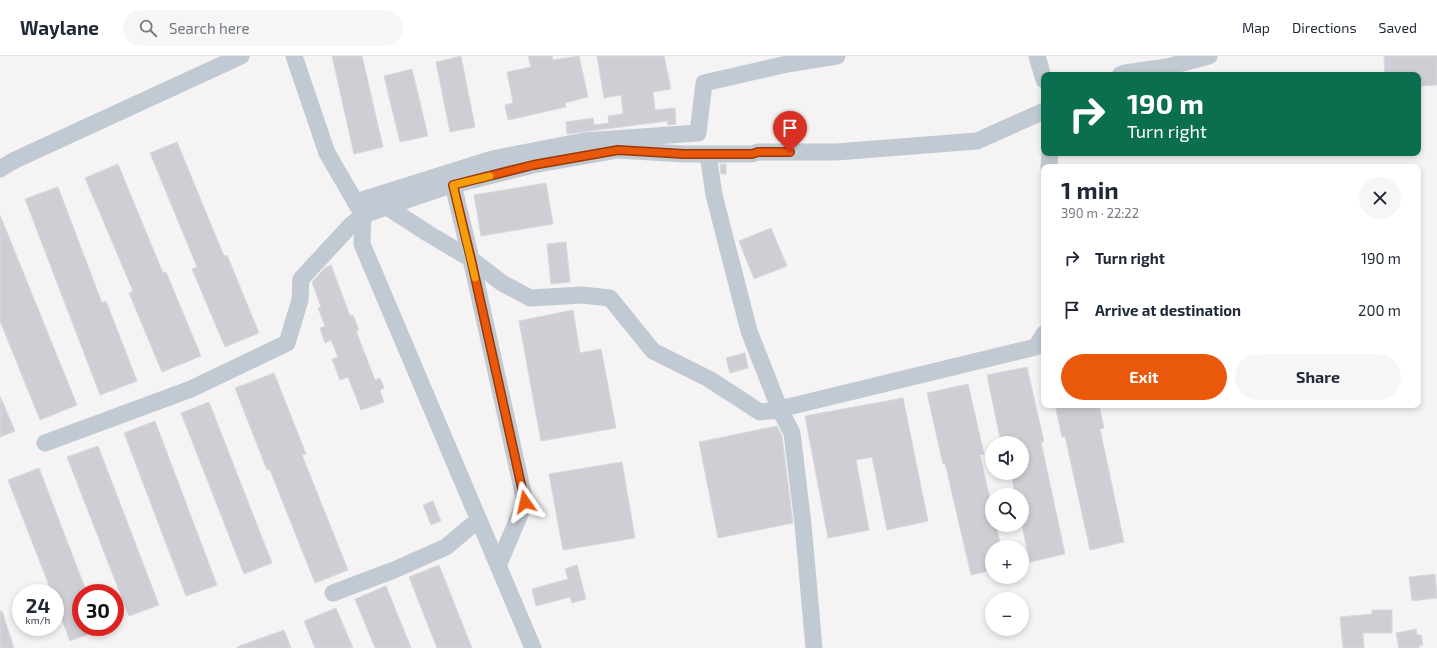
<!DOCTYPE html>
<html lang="en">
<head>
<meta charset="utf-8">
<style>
  :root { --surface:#fff; --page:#f6f6f7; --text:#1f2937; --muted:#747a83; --line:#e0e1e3; --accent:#ea580c }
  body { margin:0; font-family:"Exo 2",sans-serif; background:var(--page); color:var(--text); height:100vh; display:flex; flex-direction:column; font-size:15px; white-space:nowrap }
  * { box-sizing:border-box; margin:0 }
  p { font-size:13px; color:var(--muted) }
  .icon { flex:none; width:22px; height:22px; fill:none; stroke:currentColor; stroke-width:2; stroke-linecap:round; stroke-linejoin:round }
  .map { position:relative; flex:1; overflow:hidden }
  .sheet { position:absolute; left:1041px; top:108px; width:380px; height:244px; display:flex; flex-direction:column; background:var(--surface); border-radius:8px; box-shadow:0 2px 6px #0003 }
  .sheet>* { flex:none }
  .guide { position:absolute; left:1041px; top:16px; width:380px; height:84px; border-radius:8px; box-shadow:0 2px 6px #0003; background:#0b6e4f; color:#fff; overflow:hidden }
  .tools { position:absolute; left:985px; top:380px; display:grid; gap:8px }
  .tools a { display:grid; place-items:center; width:44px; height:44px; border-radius:50%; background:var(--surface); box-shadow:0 2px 6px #0003; font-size:20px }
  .speed { position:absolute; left:12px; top:528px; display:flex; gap:8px; font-size:20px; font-weight:700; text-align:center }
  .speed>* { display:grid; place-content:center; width:52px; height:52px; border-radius:50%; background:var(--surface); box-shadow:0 2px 6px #0003; line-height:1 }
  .speed small { font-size:10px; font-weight:400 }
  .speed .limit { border:6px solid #d22; background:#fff; color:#111 }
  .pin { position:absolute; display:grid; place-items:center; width:34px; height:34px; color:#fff; margin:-41px -17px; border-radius:50% 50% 50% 0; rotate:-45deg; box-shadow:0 0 4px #0007 }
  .pin .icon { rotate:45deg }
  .me { position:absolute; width:44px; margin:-22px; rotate:349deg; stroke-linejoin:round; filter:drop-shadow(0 0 3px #0008) }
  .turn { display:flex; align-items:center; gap:14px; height:84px; padding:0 20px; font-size:18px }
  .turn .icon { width:52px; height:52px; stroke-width:2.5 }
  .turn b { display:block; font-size:28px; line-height:34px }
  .round { display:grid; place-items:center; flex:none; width:42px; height:42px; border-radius:21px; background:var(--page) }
  .headline { display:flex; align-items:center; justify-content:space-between; height:68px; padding:0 20px }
  h1 { font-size:24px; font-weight:700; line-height:30px }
  .button { display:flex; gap:8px; margin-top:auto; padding:8px 20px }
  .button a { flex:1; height:46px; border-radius:24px; background:var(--accent); color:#fff; font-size:16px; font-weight:700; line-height:46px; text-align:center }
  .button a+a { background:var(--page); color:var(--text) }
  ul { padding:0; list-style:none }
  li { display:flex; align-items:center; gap:12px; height:52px; padding:0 20px }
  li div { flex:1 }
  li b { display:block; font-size:15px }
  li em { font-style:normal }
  header { display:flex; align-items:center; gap:24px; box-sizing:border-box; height:56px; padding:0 20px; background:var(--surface); border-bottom:1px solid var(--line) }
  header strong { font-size:19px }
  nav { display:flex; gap:22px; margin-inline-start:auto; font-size:14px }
  .search { width:280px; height:36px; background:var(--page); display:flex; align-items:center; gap:10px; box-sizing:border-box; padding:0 14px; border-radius:22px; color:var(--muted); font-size:15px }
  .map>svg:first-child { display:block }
  .building { fill:#cdcfd5; stroke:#d7d9de }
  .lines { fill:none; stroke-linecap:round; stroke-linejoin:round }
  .minor { stroke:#c1cad2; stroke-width:17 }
  .route-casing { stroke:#983908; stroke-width:10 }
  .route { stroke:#ea580c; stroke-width:7 }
  .slow { stroke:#f59e0b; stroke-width:7 }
</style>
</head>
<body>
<header>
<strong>Waylane</strong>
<div class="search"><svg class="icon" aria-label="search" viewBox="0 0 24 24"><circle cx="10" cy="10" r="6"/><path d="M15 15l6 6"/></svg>Search here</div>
<nav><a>Map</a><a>Directions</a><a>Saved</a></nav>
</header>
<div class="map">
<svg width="1437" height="592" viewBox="0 0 1437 592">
  <rect width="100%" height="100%" fill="#f5f3f3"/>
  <path class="building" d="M332 0H362L383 91 354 98Z
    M461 0 475 71 450 76 436 6Z
    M528 0H552L553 4 579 0 588 41 565 47 566 51 508 64 505 49 513 47 507 16 531 11Z
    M597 0H664L671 33 653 36 655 54 675 52 676 68 668 69 667 65 567 78 566 66 593 62 594 69 609 67 608 60 623 58 621 39 604 42Z
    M1384 0H1437V29L1420 30 1418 19H1385Z
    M412 13 428 80 400 86 384 20Z
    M177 86 224 200 227 199 259 277 225 291 192 213 197 211 150 97Z
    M118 108 163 217 166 216 201 300 162 316 129 237 133 235 85 122Z
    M720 108H726V118H721Z
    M546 127 553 168 481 180 474 139Z
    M58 131 102 247 106 245 137 325 100 339 25 143Z
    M0 159 77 349 40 364 0 265Z
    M771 172 787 210 754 223 739 185Z
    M566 186 570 226 551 228 547 188Z
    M331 209 350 260 353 259 359 274 356 275 375 324 380 322 384 332 380 334 384 346 361 354 348 321 340 324 332 303 338 301 331 284 325 287 320 272 325 270 318 252 321 251 312 226 325 212Z
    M573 254 580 297 601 293 616 372 541 385 519 265Z
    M745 297 748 312 730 317 726 302Z
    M1027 311 1044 386H1041L1065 498 1030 506 1022 470V439H1015L1011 417H1022V387H1001L987 319Z
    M274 317 306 398 302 399 348 514 315 527 270 414H267L235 332Z
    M968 328 984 398 980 399 992 452V469H996L1001 491H992V514L971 519 945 407 943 408 927 337Z
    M0 340 15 375 0 381Z
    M903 342 928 465 887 474 872 401 856 404 869 474 828 482 805 360Z
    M209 346 272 507 244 518 181 357Z
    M1055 349H1099L1104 372 1100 373 1124 486 1090 494 1065 380 1062 381Z
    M155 365 217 529 186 540 124 377Z
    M777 370 782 380 793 467 718 482 699 386Z
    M98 390 159 549 129 560 67 401Z
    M622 406 635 482 563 494 549 418Z
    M39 412 87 537H81V571L105 572 70 585 55 545V537H52L8 424Z
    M433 445 441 465 431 469 423 449Z
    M439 509 472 592H437L409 521Z
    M577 509 586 543 572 547 570 541 536 550 532 533 568 523 565 513Z
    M1435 518 1437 542 1412 545 1409 521Z
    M386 530 411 592H375L355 543Z
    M336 552 353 592H315L304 565Z
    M1372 554H1392V577H1363L1364 592H1343L1340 561 1372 558Z
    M0 555H2L14 592H0Z
    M1416 573 1417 579H1421L1423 589H1419L1420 592H1399L1396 577Z
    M284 574 291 592H237V591Z"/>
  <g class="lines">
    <path class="minor" d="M294 0 327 97 363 159 362 188 533 592
      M1037 0 1044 24
      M1120 19 1125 17 1167 11 1209 0
      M708 98 714 139 749 275 780 354 792 377 803 468 814 592
      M1049 111 1050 97
      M0 113 15 104 241 0
      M453 129 471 203 525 446 498 510
      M355 146 492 103 584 85 698 77 704 27 787 8 837 0
      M387 151 429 178 471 203 502 227 530 242 582 239 610 242 653 295 709 323 760 356 780 354 788 351 1036 291 1044 278
      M45 387 191 333 287 287 300 244 301 223 350 170 363 159 445 131 533 109 618 94 684 98H752L758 96H836L977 85 1044 55
      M333 537 394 514 446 491 478 464"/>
  </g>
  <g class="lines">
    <g class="route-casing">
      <path id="route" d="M525 446 471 203 453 129 533 109 618 94 684 98H752L758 96H790"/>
    </g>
    <use href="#route" class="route"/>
    <path class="slow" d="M475 222 453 129 490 120"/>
  </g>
</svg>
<div class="tools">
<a><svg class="icon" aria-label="sound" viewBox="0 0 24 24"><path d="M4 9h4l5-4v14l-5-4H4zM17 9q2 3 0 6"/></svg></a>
<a><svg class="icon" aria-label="search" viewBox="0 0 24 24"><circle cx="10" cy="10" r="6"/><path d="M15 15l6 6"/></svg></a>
<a>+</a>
<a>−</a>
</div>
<div class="speed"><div>24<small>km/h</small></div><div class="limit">30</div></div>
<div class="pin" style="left:790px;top:96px;background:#d93025"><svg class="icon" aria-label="arrive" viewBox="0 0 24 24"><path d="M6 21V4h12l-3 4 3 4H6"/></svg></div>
<svg class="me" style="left:525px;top:446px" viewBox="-20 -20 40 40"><path d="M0-17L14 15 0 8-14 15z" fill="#ea580c" stroke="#fff" stroke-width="4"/></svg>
<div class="guide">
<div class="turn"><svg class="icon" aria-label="right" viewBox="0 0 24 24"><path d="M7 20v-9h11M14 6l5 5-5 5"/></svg><div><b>190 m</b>Turn right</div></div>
</div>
<section class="sheet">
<div class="headline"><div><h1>1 min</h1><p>390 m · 22:22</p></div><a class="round"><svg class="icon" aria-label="close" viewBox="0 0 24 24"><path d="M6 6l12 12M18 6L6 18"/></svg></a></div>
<ul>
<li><svg class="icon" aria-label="right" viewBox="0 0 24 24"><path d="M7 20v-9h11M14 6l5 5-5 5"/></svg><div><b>Turn right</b></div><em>190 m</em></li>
<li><svg class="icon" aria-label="arrive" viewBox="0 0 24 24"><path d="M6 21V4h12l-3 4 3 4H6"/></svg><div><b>Arrive at destination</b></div><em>200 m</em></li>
</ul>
<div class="button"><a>Exit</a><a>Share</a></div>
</section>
</div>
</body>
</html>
